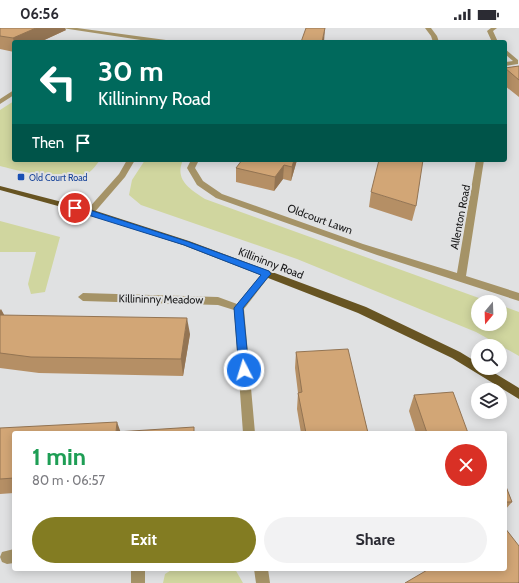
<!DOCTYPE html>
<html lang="en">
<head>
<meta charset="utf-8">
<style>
  :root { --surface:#fff; --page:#f2f2f3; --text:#2b2b33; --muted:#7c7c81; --accent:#837c22 }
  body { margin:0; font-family:Cabin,sans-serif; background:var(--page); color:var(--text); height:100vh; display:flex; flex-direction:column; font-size:15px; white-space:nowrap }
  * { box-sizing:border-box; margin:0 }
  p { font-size:13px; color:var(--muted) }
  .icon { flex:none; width:22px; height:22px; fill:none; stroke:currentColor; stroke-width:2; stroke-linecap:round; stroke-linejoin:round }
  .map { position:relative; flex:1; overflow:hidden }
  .details { position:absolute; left:12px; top:403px; width:495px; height:140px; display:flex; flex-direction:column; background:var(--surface); border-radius:4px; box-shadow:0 2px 10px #0003 }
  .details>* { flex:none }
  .hud { position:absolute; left:12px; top:12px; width:495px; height:122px; border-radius:4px; box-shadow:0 2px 10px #0003; background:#00695c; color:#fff; overflow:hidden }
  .needle { width:26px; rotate:199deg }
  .fabs { position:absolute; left:471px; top:267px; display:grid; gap:8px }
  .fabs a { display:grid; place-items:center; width:36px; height:36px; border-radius:50%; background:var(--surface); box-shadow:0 2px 10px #0003; font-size:20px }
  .pin { position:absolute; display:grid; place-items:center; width:34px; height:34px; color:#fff; margin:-17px; border:2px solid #fff; border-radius:50%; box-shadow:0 1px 4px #0007 }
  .me { position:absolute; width:44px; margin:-22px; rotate:355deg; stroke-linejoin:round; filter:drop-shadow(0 0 3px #0008) }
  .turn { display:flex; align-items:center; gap:14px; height:84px; padding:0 20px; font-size:18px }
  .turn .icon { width:52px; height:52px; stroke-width:2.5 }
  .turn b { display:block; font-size:28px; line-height:34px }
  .then { display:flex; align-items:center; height:38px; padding:0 20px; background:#0003; gap:8px; font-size:15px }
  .round { display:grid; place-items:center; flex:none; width:42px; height:42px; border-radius:21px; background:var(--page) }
  .summary { display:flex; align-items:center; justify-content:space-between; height:68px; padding:0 20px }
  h1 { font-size:24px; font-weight:700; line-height:30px; color:#1e9e55 }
  .action { display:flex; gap:8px; margin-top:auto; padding:8px 20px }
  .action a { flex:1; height:46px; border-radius:24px; background:var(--accent); color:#fff; font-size:16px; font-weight:700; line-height:46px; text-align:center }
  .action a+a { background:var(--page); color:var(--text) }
  .status { display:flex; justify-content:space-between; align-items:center; height:28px; padding:0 20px; background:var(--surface); direction:ltr }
  .status svg { height:11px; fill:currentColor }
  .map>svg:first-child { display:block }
  .green { fill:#d0d69f }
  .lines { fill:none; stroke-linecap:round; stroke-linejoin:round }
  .minor { fill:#a59367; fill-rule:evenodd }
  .major { fill:#675422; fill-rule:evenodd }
  .wall { fill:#b58f65 }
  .shaded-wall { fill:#937453 }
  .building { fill:#d2a676; stroke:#937453 }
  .route { fill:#1a73e8; stroke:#114b97 }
  .transit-dot { fill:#1a4fb4; stroke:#e0e1e2; stroke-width:1.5 }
  .labels { text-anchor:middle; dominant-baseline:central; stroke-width:4; stroke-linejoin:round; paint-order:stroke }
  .far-transit-label { font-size:9px; fill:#164399; stroke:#e0e1e2; text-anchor:start }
  .street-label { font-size:11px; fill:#19191a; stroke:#e0e1e2 }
</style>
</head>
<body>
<div class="status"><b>06:56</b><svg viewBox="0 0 49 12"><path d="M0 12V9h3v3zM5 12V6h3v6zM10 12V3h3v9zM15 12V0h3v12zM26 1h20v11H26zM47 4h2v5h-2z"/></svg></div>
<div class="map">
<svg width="519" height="555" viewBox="0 0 519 555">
  <rect width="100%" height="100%" fill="#e0e1e2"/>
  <path class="green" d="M14 73V132H100C95 139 90 145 82 149 68 156 17 142 0 138V82Z
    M145 132H183C174 152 190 161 205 171L490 274H478V296H500V277L519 284V328L476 304 297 231 141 177 129 167 132 152Z
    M0 193 60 209 45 264 31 266 28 256 36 224H0Z
    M173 541H235L243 555H163L165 546Z"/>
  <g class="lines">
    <path class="minor" d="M62 0H77L166 12 169 14H154Z
      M425 0H431L437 8 439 14H433L431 8Z
      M491 0H497L493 3 498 14H492L487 3Z
      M505 21 518 32V36L505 38V34L513 33 505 26Z
      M14 62V67L0 76V71Z
      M127 132H135L125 149 93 186H87L86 184 87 182 119 146Z
      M191 132H199L195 140 203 153 222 166 363 216 457 245 476 132H484L466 248 519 265V273L377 227 216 170 197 157 187 140Z
      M266 243 271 246 244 281 255 405H243L234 282 218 277 83 273 78 269 83 265 218 269 237 276 263 244Z
      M14 521V535L7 536 2 534 0 529 2 524Z
      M131 541H145V555H131Z
      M254 541H268L270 555H256Z"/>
    <path class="major" d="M0 158 93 182 189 213 366 279 460 324 478 335V340H486L519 360V371L452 330 358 285 183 217 87 186 0 162Z"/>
  </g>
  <path class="wall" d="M0 0 66 2 40 14H14V24L0 21Z
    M519 38V69L505 58V40Z
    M297 132 291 153 283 151 274 163 236 154V140Z
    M371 164 416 178 412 193 369 179Z
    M0 281 4 287 190 306 183 348 39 345 0 340Z
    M296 324 362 380 368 405H301L297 381 298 365 295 340Z
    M414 367 468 405H416L409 383Z
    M0 400 121 404 14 405V465L0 466Z
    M505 456 512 474 505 482Z"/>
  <path class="shaded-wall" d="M36 0H65L66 2 40 14H14L13 10Z
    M325 0 324 14H322Z
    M294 132H297L291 153 292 139Z
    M284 137 283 151 274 163 275 149Z
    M1 281 10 298 0 291V283Z
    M187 290 190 306 183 348 181 331Z
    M117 394 121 405 116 404Z"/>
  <path class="building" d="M0 0H36L13 10 0 8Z
    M306 0H325L322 14H301Z
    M519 38V52L505 40Z
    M242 132H294L292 139 284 137 275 149 236 140Z
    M379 132H423L416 178 371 164Z
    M0 287 187 290 181 331 31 329 0 325Z
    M348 321 362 380 368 405H306L298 365 302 364 296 324Z
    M453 364 468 405H427L414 367Z
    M117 394 116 404 194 399V405H14V450L0 451V400Z
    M505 456 512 474H505Z
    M505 500 519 518V554L518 555H405L429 541H505Z"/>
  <path class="route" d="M72 178H77L189 214 269 243 271 246 269 248 243 280 249 342 247 345H240L239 342 234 280 261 247 184 217 72 182Z"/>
  <rect class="transit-dot" x="17" y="145" width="8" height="8" rx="2"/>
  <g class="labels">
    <g class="far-transit-label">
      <text x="29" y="149">Old Court Road</text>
    </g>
    <g class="street-label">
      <text transform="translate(460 189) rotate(-79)">Allenton Road</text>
      <text transform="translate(320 191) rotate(20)">Oldcourt Lawn</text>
      <text transform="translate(271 235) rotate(21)">Killininny Road</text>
      <text transform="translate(161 271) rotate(1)">Killininny Meadow</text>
    </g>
  </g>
</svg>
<div class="fabs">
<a><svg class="needle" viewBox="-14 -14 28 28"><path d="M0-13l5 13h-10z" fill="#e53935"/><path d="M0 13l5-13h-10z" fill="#7c7c81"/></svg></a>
<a><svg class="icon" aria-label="search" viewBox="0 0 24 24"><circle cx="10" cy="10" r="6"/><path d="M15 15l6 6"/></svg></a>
<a><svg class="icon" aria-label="layers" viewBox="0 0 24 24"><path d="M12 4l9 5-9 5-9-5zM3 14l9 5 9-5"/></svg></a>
</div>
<div class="pin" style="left:75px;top:180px;background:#d93025"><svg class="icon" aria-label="arrive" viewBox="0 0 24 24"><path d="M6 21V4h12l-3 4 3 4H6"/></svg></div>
<svg class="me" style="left:244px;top:342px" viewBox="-20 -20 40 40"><circle r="17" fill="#1a73e8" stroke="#fff" stroke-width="3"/><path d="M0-11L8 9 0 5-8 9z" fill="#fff"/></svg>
<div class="hud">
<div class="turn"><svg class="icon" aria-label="left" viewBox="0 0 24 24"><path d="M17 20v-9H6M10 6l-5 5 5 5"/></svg><div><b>30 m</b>Killininny Road</div></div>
<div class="then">Then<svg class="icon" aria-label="arrive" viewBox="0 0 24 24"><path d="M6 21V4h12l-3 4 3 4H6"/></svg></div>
</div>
<section class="details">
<div class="summary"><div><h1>1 min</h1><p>80 m · 06:57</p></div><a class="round" style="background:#d93025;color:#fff"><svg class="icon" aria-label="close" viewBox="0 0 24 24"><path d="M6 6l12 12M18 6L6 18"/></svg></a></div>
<div class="action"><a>Exit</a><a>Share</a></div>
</section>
</div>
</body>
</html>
